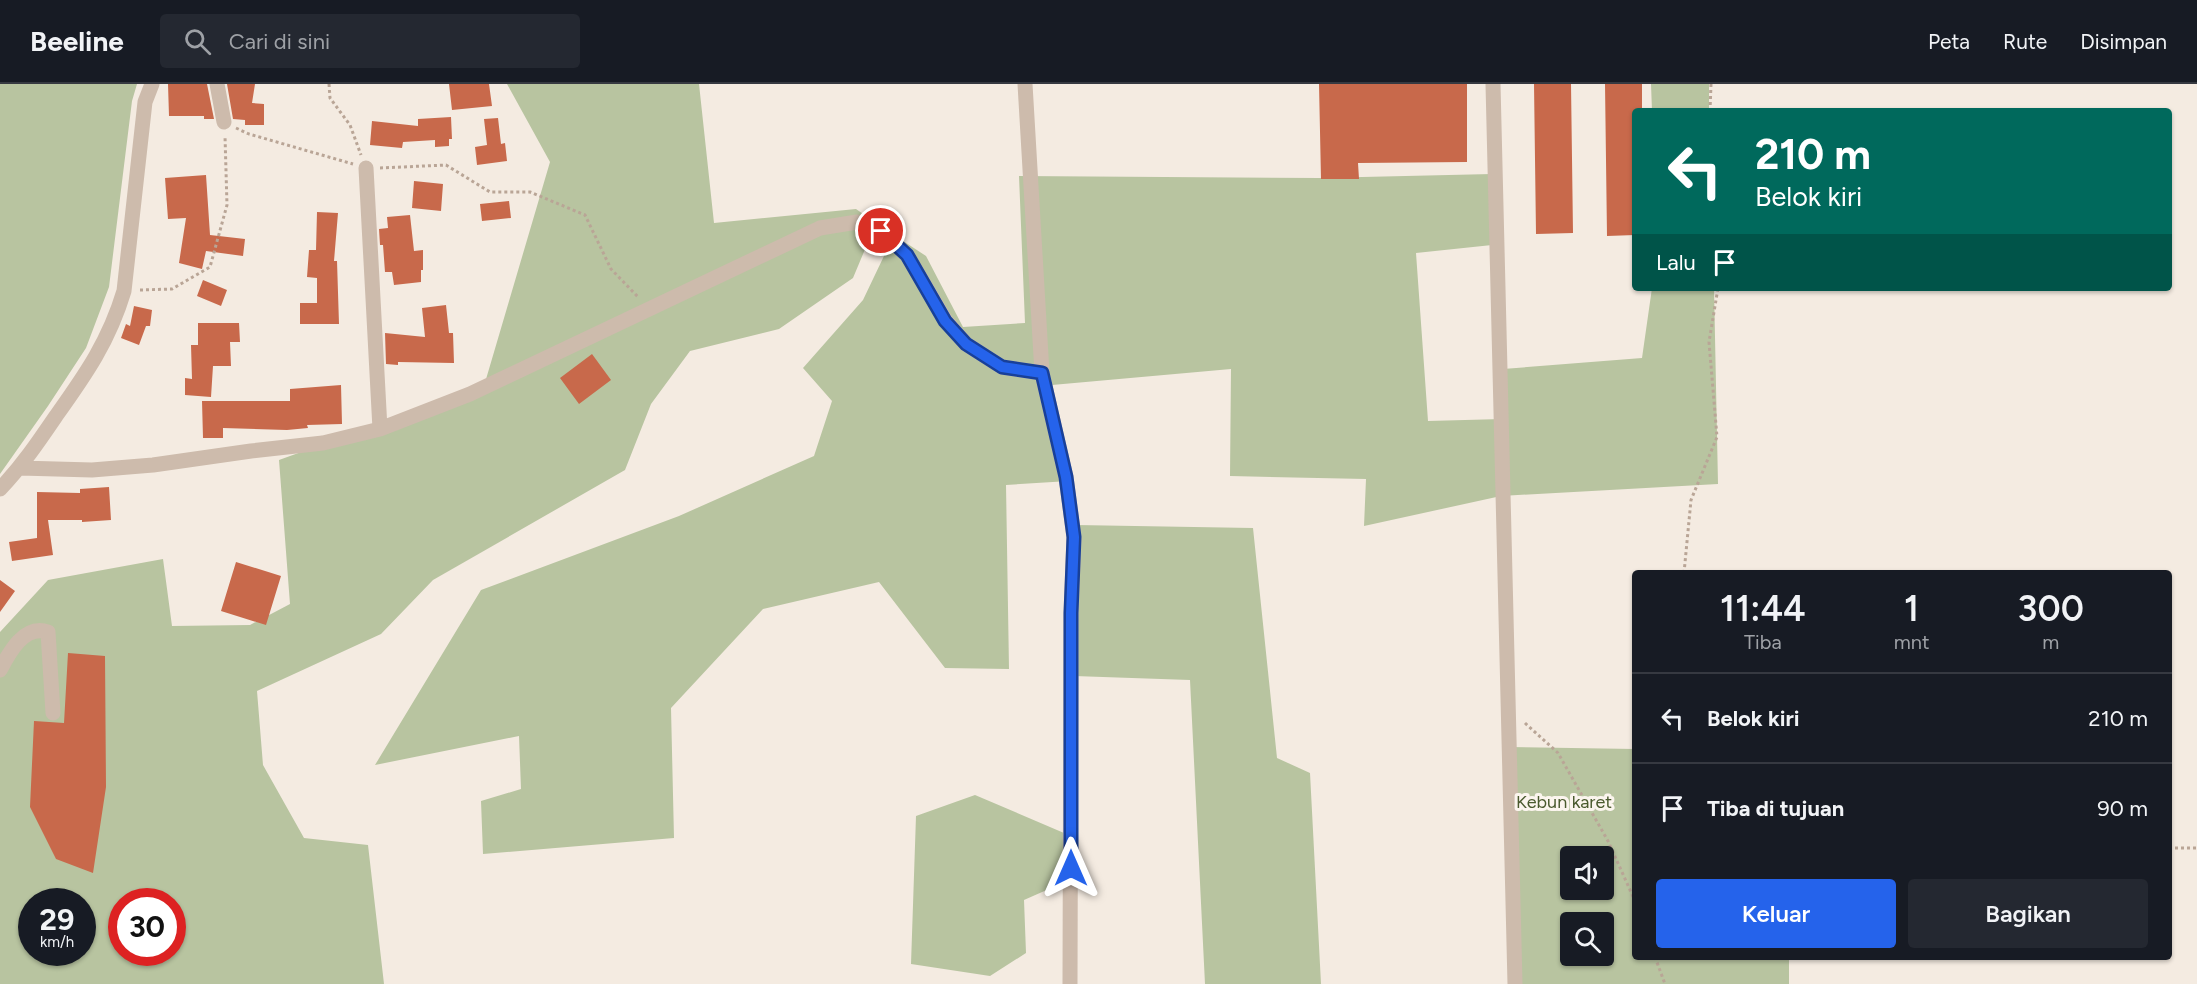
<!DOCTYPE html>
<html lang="id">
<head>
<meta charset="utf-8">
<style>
  :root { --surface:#171b24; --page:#242831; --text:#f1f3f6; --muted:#9ea1a6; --line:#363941; --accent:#2563eb }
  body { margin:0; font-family:Figtree,sans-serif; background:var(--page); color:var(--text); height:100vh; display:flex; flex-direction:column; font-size:22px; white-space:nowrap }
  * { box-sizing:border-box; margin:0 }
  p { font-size:20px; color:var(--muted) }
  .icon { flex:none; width:33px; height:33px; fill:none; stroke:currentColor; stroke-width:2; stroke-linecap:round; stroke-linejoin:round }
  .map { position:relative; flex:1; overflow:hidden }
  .panel { position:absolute; left:1632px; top:486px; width:540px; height:390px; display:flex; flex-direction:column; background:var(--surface); border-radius:6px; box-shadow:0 2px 4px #0004 }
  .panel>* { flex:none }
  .hud { position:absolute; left:1632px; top:24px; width:540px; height:183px; border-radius:6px; box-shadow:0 2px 4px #0004; background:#00695c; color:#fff; overflow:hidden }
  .buttons { position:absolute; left:1560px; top:762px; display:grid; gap:12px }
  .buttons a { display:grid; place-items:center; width:54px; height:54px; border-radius:6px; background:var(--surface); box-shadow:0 2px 4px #0004; font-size:30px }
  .speed { position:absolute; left:18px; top:804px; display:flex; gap:12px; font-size:30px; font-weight:700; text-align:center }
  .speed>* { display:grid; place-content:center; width:78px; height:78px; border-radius:50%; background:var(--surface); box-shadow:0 2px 4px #0004; line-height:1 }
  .speed small { font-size:15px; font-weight:400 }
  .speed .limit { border:9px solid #d22; background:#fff; color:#111 }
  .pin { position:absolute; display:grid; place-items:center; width:51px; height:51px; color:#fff; margin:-26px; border:3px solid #fff; border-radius:50%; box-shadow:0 2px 6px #0007 }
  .me { position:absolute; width:66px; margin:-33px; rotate:0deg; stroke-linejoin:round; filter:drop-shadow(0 0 4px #0008) }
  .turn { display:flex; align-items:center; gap:21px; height:126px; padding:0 24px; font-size:27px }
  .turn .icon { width:78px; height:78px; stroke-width:2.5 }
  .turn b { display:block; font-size:42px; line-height:51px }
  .then { display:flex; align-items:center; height:57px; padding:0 24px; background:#0003; gap:12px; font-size:22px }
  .eta { display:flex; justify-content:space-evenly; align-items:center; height:102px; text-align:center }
  .eta b { font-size:36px; font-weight:600; line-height:42px }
  .button { display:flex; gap:12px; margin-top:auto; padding:12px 24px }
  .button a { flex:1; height:69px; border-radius:6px; background:var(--accent); color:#fff; font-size:24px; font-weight:600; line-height:69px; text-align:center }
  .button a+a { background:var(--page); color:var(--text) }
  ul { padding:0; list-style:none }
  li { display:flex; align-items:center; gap:18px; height:90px; padding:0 24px; border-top:2px solid var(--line) }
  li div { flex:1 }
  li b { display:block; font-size:22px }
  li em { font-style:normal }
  header { display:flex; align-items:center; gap:36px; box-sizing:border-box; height:84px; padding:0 30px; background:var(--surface); border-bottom:2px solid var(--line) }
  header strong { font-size:28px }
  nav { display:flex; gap:33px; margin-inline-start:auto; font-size:21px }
  .search { width:420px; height:54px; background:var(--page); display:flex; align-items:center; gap:15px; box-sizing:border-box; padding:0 21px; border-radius:6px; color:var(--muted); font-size:22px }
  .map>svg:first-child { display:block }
  .green { fill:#b8c4a0; fill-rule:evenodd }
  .building { fill:#c8694b }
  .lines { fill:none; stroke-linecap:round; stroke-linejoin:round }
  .path { stroke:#b9a596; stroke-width:3; stroke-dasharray:3 3; stroke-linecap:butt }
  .minor { stroke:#cdbbac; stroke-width:15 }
  .route-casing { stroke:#184099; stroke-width:15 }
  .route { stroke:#2563eb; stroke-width:10 }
  .labels { text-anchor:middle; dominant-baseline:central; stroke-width:6; stroke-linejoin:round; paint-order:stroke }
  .park-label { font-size:18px; fill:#4a5a2e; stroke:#fbf5ee }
</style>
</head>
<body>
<header>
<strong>Beeline</strong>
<div class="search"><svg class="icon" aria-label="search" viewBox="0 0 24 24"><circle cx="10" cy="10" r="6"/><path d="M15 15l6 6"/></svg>Cari di sini</div>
<nav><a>Peta</a><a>Rute</a><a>Disimpan</a></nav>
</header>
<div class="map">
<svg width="2197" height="900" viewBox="0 0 2197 900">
  <rect width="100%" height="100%" fill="#f4ebe1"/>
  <path class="green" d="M0 0H137L132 17 109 203 86 264 48 322 0 390Z
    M507 0H699L714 139 856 125 876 139 853 194 779 245 690 267 651 320 625 386 433 496 381 550 257 607 263 681 304 754 368 761 384 900H0V548L48 496 163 475 172 542 250 541 290 520 279 376 484 302 550 78ZM32 818H82V868H32ZM122 818H172V868H122Z
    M1651 0H1709V27H1652Z
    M1492 90V161L1416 169 1428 337 1502 335 1503 285 1642 274 1652 204H1714L1718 400 1501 412 1364 442 1366 395 1230 392 1231 285 1052 301 1069 397 1006 401 1009 585 945 584 879 498 763 525 671 624 674 754 483 770 481 717 521 705 519 652 375 681 481 506 679 432 814 372 832 317 803 284 863 216 894 151 926 172 963 243 1025 239 1019 92 1319 94Z
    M1076 441 1253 444 1277 674 1310 689 1321 900H1205L1190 596 1074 592Z
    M1508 663 1635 665V873H1789V900H1514ZM1570 772H1604V806H1570ZM1570 838H1604V872H1570Z
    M975 711 1064 749 1067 797 1024 816 1026 869 990 892 911 880 916 732Z"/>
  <path class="building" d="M168 0H207L214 35H204V32H169Z
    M227 0H255L252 19 264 20V41H245V36L233 35Z
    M449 0H489L492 22 452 26Z
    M1319 0H1467V78L1358 79 1359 95H1321Z
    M1534 0H1571L1573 149 1536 150Z
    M1605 0H1642V27H1635V151L1607 152Z
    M451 33 452 55H449V62L435 63V56L403 58 402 64 370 61 372 37 418 42V35Z
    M498 34 501 60 505 59 507 77 477 81 475 63 487 61 484 35Z
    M206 91 210 151 245 155 243 172 206 167 202 185 179 179 186 134 168 135 165 94Z
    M414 97 443 100 441 127 412 124Z
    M509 117 511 134 482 137 480 120Z
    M317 128 338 129 334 177H337L339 240H300V219H317V194L307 193 309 166H316Z
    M410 131 414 167 423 166V186H421V198L394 201 392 188H385L383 161H380L379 145 388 144 387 133Z
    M203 196 227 206 221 222 197 212Z
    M446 221 449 249H453L454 279 398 278V281L386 280 385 249 425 253 422 224Z
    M134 222 152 226 150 242H146L139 261 121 254 126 240 130 242Z
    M198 239H239L240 258H230L231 282H213L211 313 185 311V294L192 295 191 261H198Z
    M592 270 611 296 579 320 560 294Z
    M341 301 342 340 307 341 308 344 287 346 223 344V354H203L202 317H290V305Z
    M109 403 111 436 82 438V436H48L53 471 12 477 9 458 37 454V408L80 409V405Z
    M236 478 281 492 266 541 221 527Z
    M0 496 15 507 0 528Z
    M68 569 105 572 106 703 93 789 56 775 30 723 34 637 64 639Z"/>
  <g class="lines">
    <path class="path" d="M329 0 330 14 350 41 361 71
      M1710 27 1711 0
      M236 44 249 50 353 80
      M380 84 446 81 490 108H530L585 131 611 185 639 214
      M140 206 172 205 210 183 227 121 225 52
      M1684 489 1691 416 1717 353 1709 258 1718 204
      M1525 639 1558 669 1608 757 1635 817
      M2169 764H2197
      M1655 873 1665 900"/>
    <path class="minor" d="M217 0 224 38
      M1025 0 1042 289 1066 393 1074 454 1071 529 1070 900
      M1493 0 1515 900
      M366 84 380 345
      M20 384 92 386 153 381 251 367 323 359 380 345 470 310 820 144 857 138 881 147 907 171 946 237 966 260 1002 283 1042 289
      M0 405C22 382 39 357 56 332 86 290 109 257 124 207L145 18 152 0
      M0 586C9 569 24 540 48 548L53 629"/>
  </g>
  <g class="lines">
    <g class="route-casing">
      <path id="route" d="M881 147 907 171 945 237 966 260 1002 283 1042 289 1066 393 1074 453 1071 529V784"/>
    </g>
    <use href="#route" class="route"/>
  </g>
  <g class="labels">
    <g class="park-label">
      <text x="1564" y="718">Kebun karet</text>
    </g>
  </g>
</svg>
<div class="buttons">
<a><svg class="icon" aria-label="sound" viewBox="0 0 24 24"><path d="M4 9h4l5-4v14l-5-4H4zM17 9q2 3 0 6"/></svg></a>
<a><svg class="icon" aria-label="search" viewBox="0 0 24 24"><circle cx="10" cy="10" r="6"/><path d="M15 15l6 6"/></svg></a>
</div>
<div class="speed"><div>29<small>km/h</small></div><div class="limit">30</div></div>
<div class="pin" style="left:881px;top:147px;background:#d93025"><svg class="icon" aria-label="arrive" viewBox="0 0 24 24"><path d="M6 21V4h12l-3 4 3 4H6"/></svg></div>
<svg class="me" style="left:1071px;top:784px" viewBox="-20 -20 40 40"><path d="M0-17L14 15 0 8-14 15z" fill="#2563eb" stroke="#fff" stroke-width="4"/></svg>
<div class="hud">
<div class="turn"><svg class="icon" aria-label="left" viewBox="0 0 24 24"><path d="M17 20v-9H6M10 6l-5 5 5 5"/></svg><div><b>210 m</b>Belok kiri</div></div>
<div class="then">Lalu<svg class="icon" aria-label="arrive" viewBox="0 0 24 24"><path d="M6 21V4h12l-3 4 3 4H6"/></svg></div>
</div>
<section class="panel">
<div class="eta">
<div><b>11:44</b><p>Tiba</p></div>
<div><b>1</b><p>mnt</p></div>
<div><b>300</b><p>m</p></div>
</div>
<ul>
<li><svg class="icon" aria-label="left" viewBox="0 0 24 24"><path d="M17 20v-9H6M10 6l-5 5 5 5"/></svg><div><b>Belok kiri</b></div><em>210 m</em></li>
<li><svg class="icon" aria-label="arrive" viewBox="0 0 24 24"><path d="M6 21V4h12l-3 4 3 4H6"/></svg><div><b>Tiba di tujuan</b></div><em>90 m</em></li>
</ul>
<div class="button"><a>Keluar</a><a>Bagikan</a></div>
</section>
</div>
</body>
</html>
